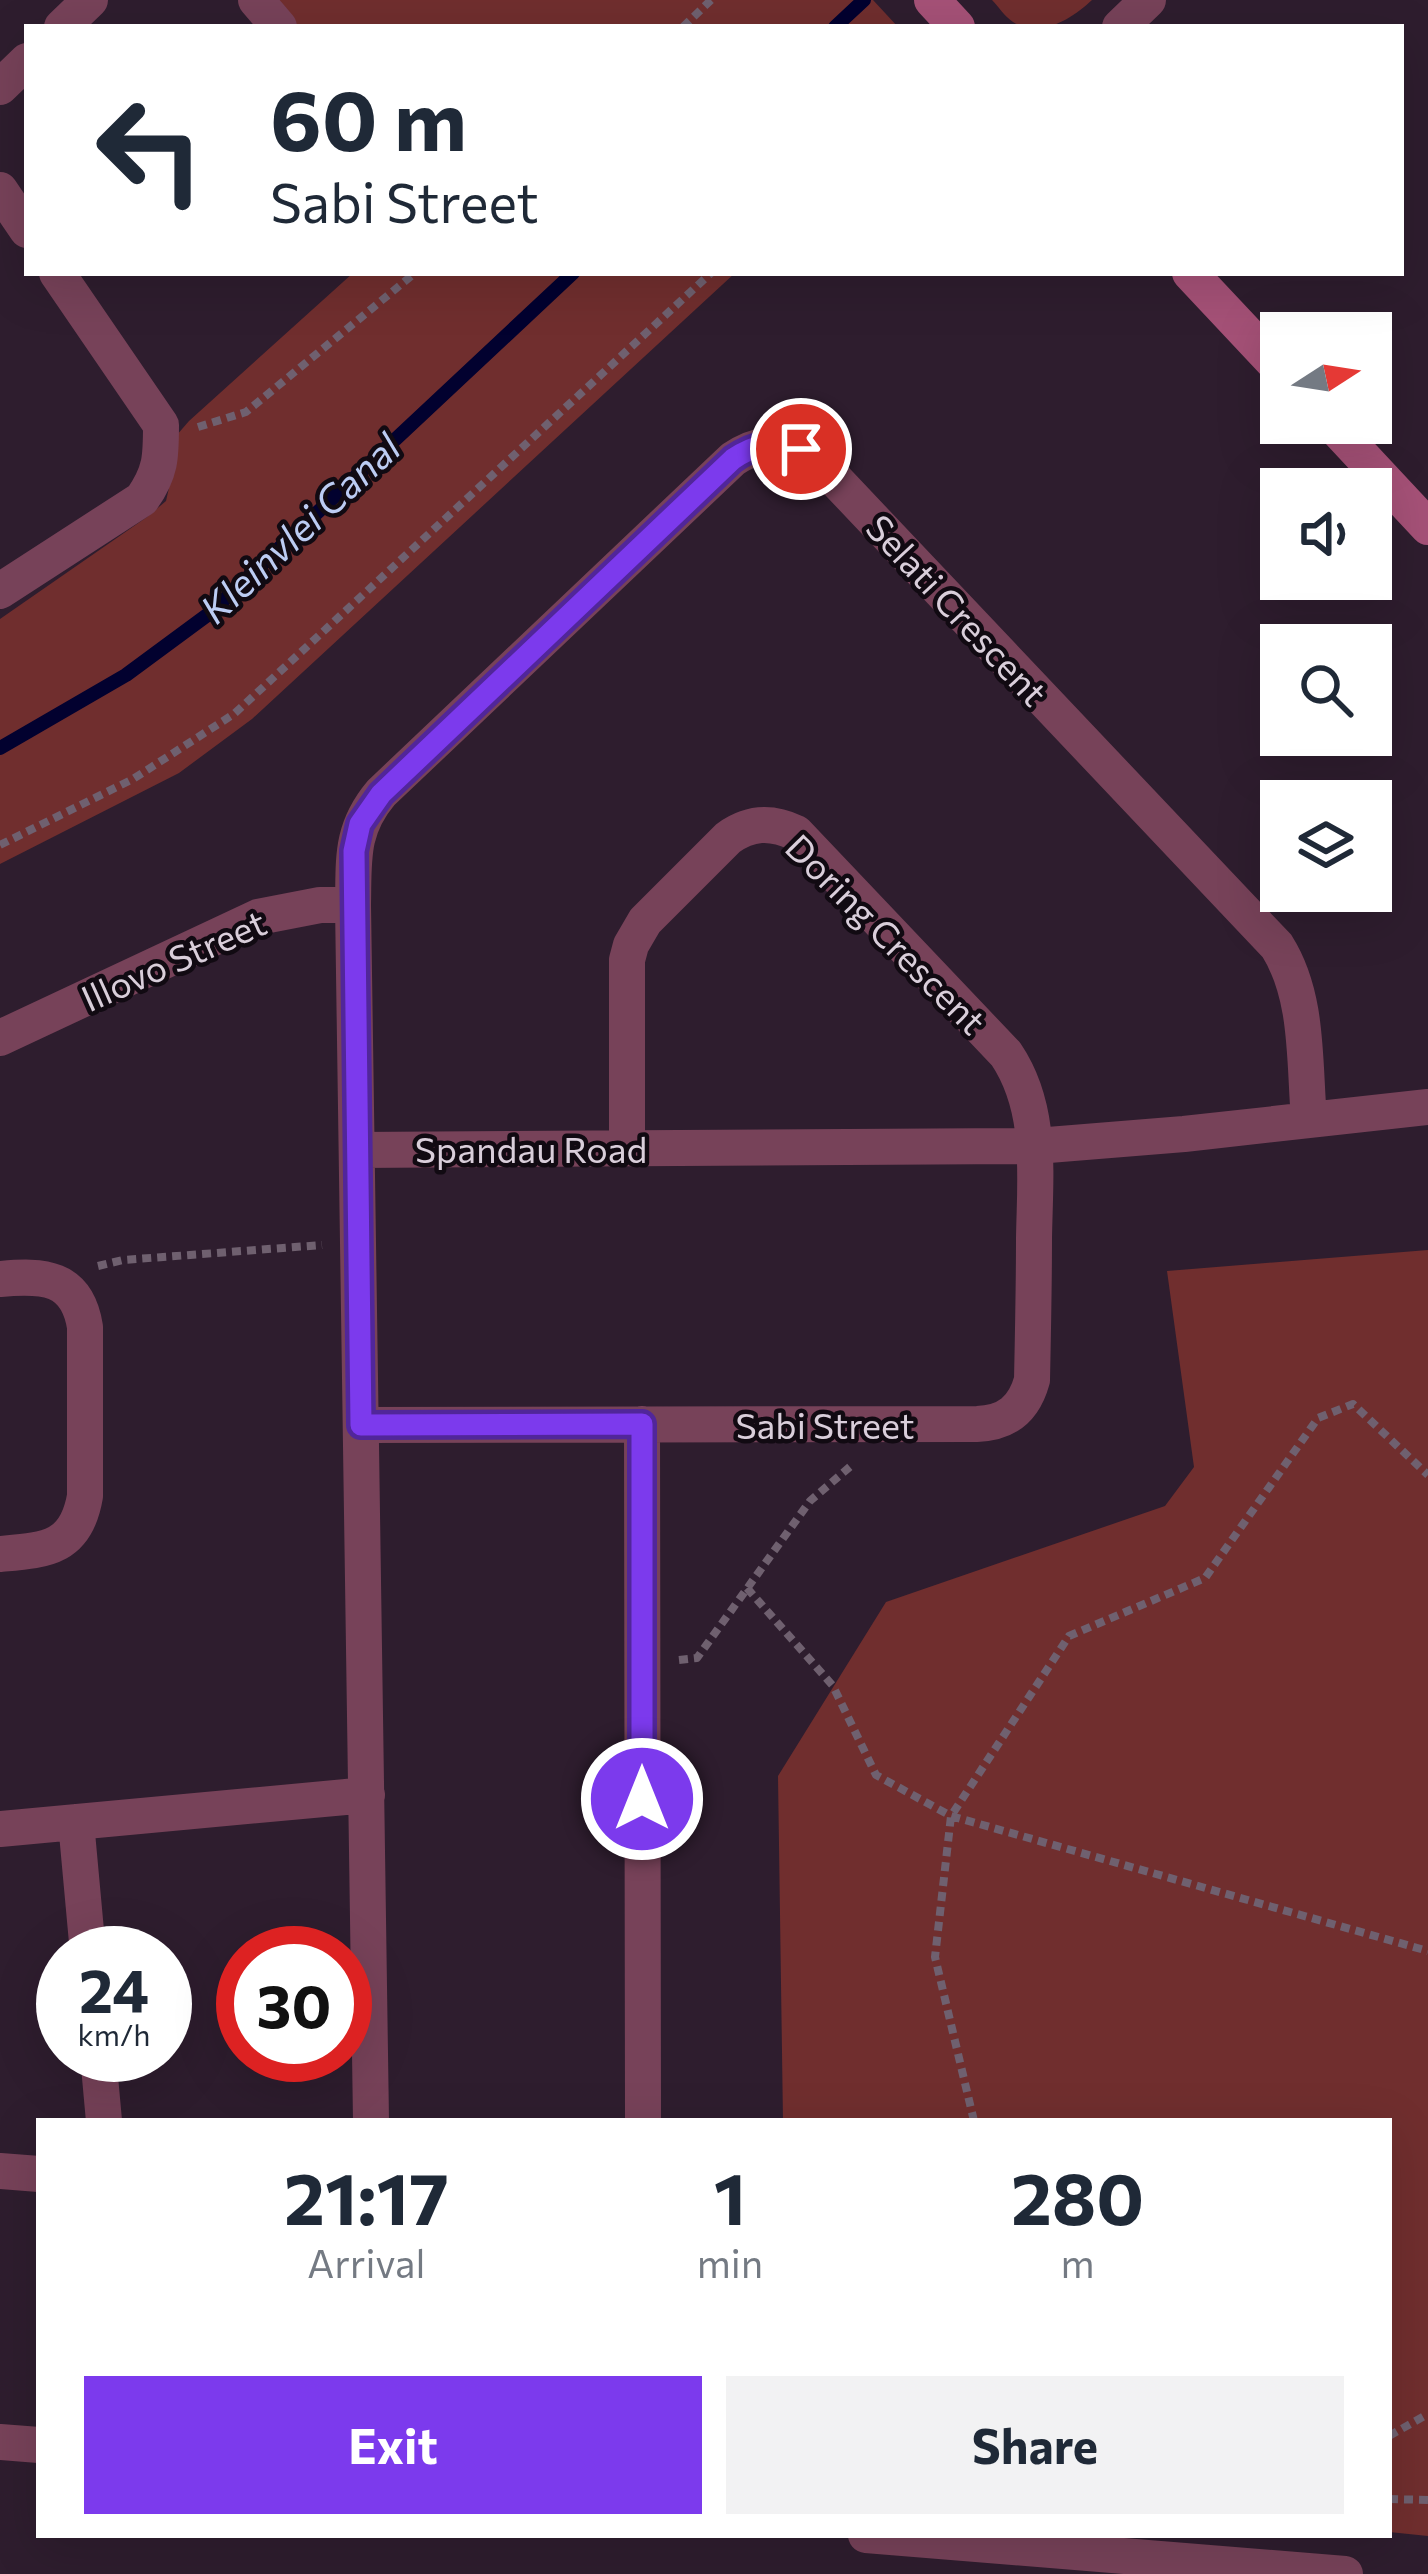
<!DOCTYPE html>
<html lang="en">
<head>
<meta charset="utf-8">
<style>
  :root { --surface:#fff; --page:#f2f2f3; --text:#1f2937; --muted:#747a83; --accent:#7c3aed }
  body { margin:0; font-family:Commissioner,sans-serif; background:var(--page); color:var(--text); height:100vh; display:flex; flex-direction:column; font-size:45px; white-space:nowrap }
  * { box-sizing:border-box; margin:0 }
  p { font-size:39px; color:var(--muted) }
  .icon { flex:none; width:66px; height:66px; fill:none; stroke:currentColor; stroke-width:2; stroke-linecap:round; stroke-linejoin:round }
  .map { position:relative; flex:1; overflow:hidden }
  .drawer { position:absolute; left:36px; top:2118px; width:1356px; height:420px; display:flex; flex-direction:column; background:var(--surface); border-radius:0px; box-shadow:0 12px 48px #0002 }
  .drawer>* { flex:none }
  .banner { position:absolute; left:24px; top:24px; width:1380px; height:252px; border-radius:0px; box-shadow:0 12px 48px #0002; background:#fff; color:var(--text); overflow:hidden }
  .needle { width:78px; rotate:78deg }
  .buttons { position:absolute; left:1260px; top:312px; display:grid; gap:24px }
  .buttons a { display:grid; place-items:center; width:132px; height:132px; border-radius:0px; background:var(--surface); box-shadow:0 12px 48px #0002; font-size:60px }
  .speed { position:absolute; left:36px; top:1926px; display:flex; gap:24px; font-size:60px; font-weight:700; text-align:center }
  .speed>* { display:grid; place-content:center; width:156px; height:156px; border-radius:50%; background:var(--surface); box-shadow:0 12px 48px #0002; line-height:1 }
  .speed small { font-size:30px; font-weight:400 }
  .speed .limit { border:18px solid #d22; background:#fff; color:#111 }
  .pin { position:absolute; display:grid; place-items:center; width:102px; height:102px; color:#fff; margin:-51px; border:6px solid #fff; border-radius:50%; box-shadow:0 3px 12px #0007 }
  .me { position:absolute; width:132px; margin:-66px; rotate:0deg; stroke-linejoin:round; filter:drop-shadow(0 0 9px #0008) }
  .turn { display:flex; align-items:center; gap:42px; height:252px; padding:0 48px; font-size:54px }
  .turn .icon { width:156px; height:156px; stroke-width:2.5 }
  .turn b { display:block; font-size:84px; line-height:102px }
  .eta { display:flex; justify-content:space-evenly; align-items:center; height:204px; text-align:center }
  .eta b { font-size:72px; font-weight:700; line-height:84px }
  .button { display:flex; gap:24px; margin-top:auto; padding:24px 48px }
  .button a { flex:1; height:138px; border-radius:0px; background:var(--accent); color:#fff; font-size:48px; font-weight:700; line-height:138px; text-align:center }
  .button a+a { background:var(--page); color:var(--text) }
  .map>svg:first-child { display:block }
  .green { fill:#702e2e }
  .lines { fill:none; stroke-linecap:round; stroke-linejoin:round }
  .stream { stroke:#02012f; stroke-width:14 }
  .path { stroke:#6f606f; stroke-width:8; stroke-dasharray:9 6; stroke-linecap:butt }
  .street { stroke:#774259; stroke-width:36 }
  .secondary { stroke:#a55177; stroke-width:36 }
  .route-casing { stroke:#51269a; stroke-width:30 }
  .route { stroke:#7c3aed; stroke-width:21 }
  .labels { text-anchor:middle; dominant-baseline:central; stroke-width:9; stroke-linejoin:round; paint-order:stroke }
  .street-label { font-size:36px; fill:#d9ceda; stroke:#110a12 }
  .water-label { font-size:39px; font-style:italic; fill:#bcccf3; stroke:#110a12 }
</style>
</head>
<body>
<div class="map">
<svg width="1428" height="2574" viewBox="0 0 1428 2574">
  <rect width="100%" height="100%" fill="#2e1d2e"/>
  <path class="green" d="M268 0H873L898 27H290Z
    M992 0H1092C1072 19 1040 39 1013 22 1005 17 998 6 992 0Z
    M353 273H735L252 719 179 773 0 864V619L147 517 166 501 174 466 176 436 189 421Z
    M1428 1250V2536L1389 2532V2121H783L778 1776 886 1602 1165 1506 1194 1467 1167 1271Z"/>
  <g class="lines">
    <path class="stream" d="M835 27 864 0
      M0 748 126 675 210 613 573 273"/>
    <path class="path" d="M683 27 711 0
      M198 427 246 412 415 273
      M0 845 133 779 234 714 711 273
      M98 1266 123 1260 322 1245
      M747 1588 833 1686 876 1775 951 1816 1428 1951
      M679 1660 697 1658 810 1501 852 1465
      M974 2121 935 1957 951 1816 1069 1636 1205 1578 1318 1418 1353 1404 1428 1475
      M1389 2436 1428 2414
      M1389 2499 1428 2500"/>
    <path class="street" d="M256 0 279 27
      M62 27 90 0
      M1120 27 1148 0
      M0 87 27 61
      M0 190 27 230
      M0 591 142 499C161 472 161 457 161 425L57 273
      M0 1038 258 917 320 905H353
      M357 1150 1036 1146 1184 1134 1428 1107
      M0 1279C43 1275 77 1276 85 1327V1496C76 1549 46 1550 0 1554
      M642 1424 643 2121
      M361 1425 977 1424C1007 1423 1024 1409 1032 1380 1033 1333 1034 1285 1034 1238 1035 1175 1043 1109 1006 1054L796 833C771 821 750 822 728 838L645 921 631 945 627 960V1147
      M76 1822 88 1953
      M0 1829 367 1795
      M98 2055 104 2121
      M371 2121 353 905C354 860 350 830 381 793L733 459C760 441 785 439 813 456L1277 946C1309 997 1304 1062 1309 1119
      M0 2171 39 2174
      M0 2442 39 2445
      M866 2535 1345 2574"/>
    <path class="secondary" d="M932 0 957 27
      M1190 273 1281 370
      M1331 423 1428 527"/>
  </g>
  <g class="lines">
    <g class="route-casing">
      <path id="route" d="M642 1799V1424L361 1425 354 851 360 824 381 794 733 459C755 444 775 440 801 449"/>
    </g>
    <use href="#route" class="route"/>
  </g>
  <g class="labels">
    <g class="street-label">
      <text transform="translate(958 609) rotate(47)">Selati Crescent</text>
      <text transform="translate(887 933) rotate(45)">Doring Crescent</text>
      <text transform="translate(173 959) rotate(-24)">Illovo Street</text>
      <text x="531" y="1148">Spandau Road</text>
      <text x="825" y="1424">Sabi Street</text>
    </g>
    <g class="water-label">
      <text transform="translate(299 527) rotate(-43)">Kleinvlei Canal</text>
    </g>
  </g>
</svg>
<div class="buttons">
<a><svg class="needle" viewBox="-14 -14 28 28"><path d="M0-13l5 13h-10z" fill="#e53935"/><path d="M0 13l5-13h-10z" fill="#747a83"/></svg></a>
<a><svg class="icon" aria-label="sound" viewBox="0 0 24 24"><path d="M4 9h4l5-4v14l-5-4H4zM17 9q2 3 0 6"/></svg></a>
<a><svg class="icon" aria-label="search" viewBox="0 0 24 24"><circle cx="10" cy="10" r="6"/><path d="M15 15l6 6"/></svg></a>
<a><svg class="icon" aria-label="layers" viewBox="0 0 24 24"><path d="M12 4l9 5-9 5-9-5zM3 14l9 5 9-5"/></svg></a>
</div>
<div class="speed"><div>24<small>km/h</small></div><div class="limit">30</div></div>
<div class="pin" style="left:801px;top:449px;background:#d93025"><svg class="icon" aria-label="arrive" viewBox="0 0 24 24"><path d="M6 21V4h12l-3 4 3 4H6"/></svg></div>
<svg class="me" style="left:642px;top:1799px" viewBox="-20 -20 40 40"><circle r="17" fill="#7c3aed" stroke="#fff" stroke-width="3"/><path d="M0-11L8 9 0 5-8 9z" fill="#fff"/></svg>
<div class="banner">
<div class="turn"><svg class="icon" aria-label="left" viewBox="0 0 24 24"><path d="M17 20v-9H6M10 6l-5 5 5 5"/></svg><div><b>60 m</b>Sabi Street</div></div>
</div>
<section class="drawer">
<div class="eta">
<div><b>21:17</b><p>Arrival</p></div>
<div><b>1</b><p>min</p></div>
<div><b>280</b><p>m</p></div>
</div>
<div class="button"><a>Exit</a><a>Share</a></div>
</section>
</div>
</body>
</html>
